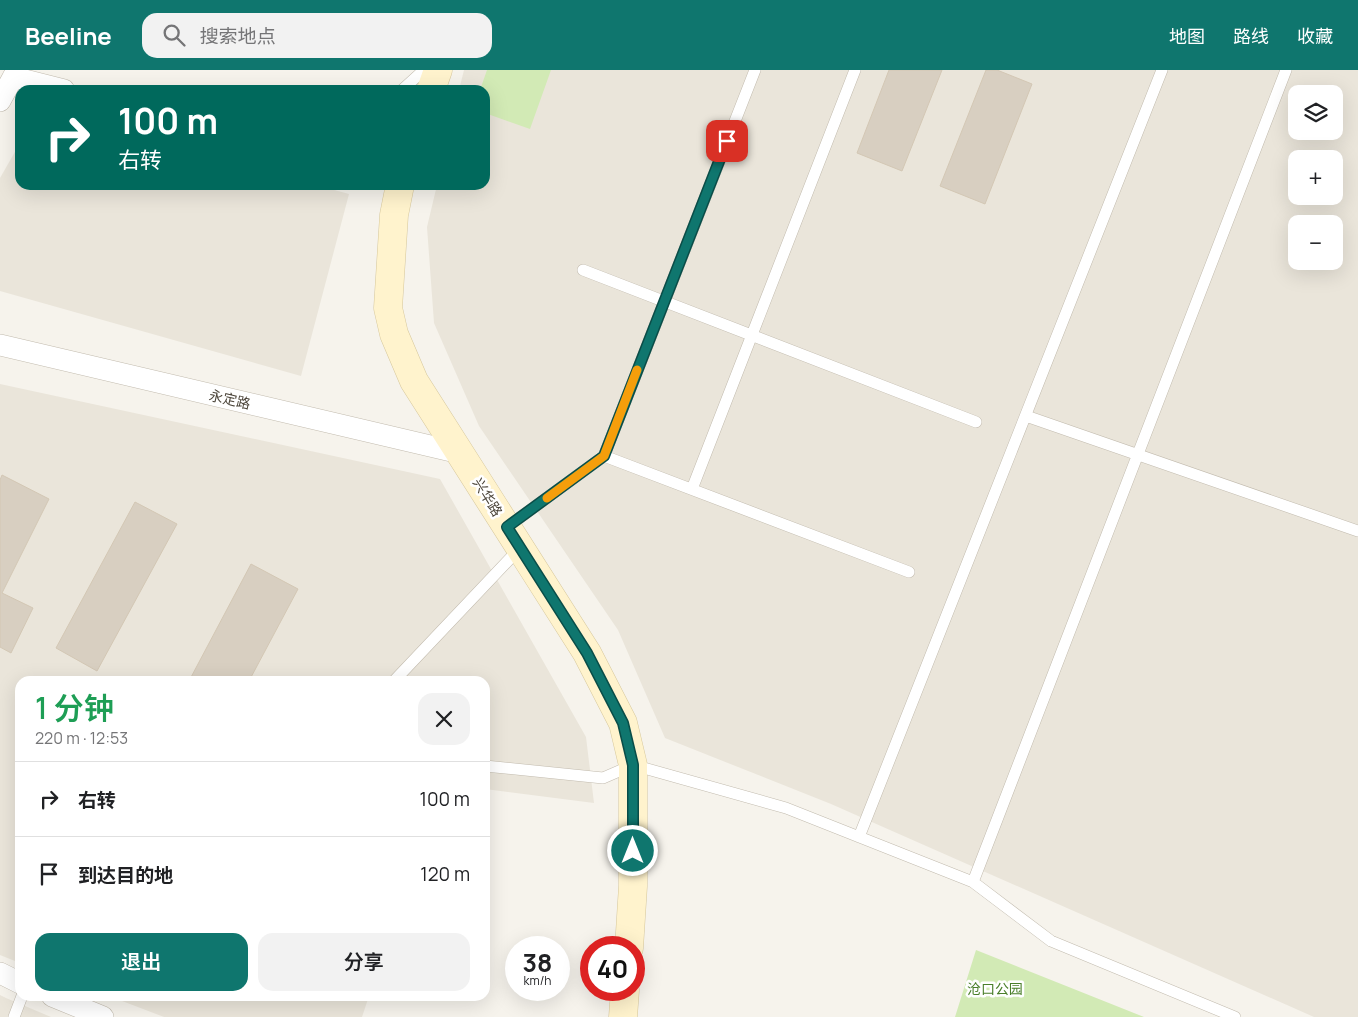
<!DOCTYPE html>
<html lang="zh">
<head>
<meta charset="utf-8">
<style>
  :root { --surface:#fff; --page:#f2f2f2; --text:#202124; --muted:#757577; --line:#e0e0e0; --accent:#0f766e }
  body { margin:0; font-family:Manrope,"Noto Sans SC",sans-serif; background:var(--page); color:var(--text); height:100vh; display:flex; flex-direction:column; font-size:19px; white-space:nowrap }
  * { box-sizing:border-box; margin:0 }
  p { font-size:16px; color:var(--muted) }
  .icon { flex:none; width:28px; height:28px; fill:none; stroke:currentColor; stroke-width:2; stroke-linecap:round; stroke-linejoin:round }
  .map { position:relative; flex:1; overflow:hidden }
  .panel { position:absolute; left:15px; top:606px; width:475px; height:325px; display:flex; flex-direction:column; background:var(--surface); border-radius:15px; box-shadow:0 5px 20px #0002 }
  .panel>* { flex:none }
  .top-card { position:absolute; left:15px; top:15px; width:475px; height:105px; border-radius:15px; box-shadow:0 5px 20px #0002; background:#00695c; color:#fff; overflow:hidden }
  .controls { position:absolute; left:1288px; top:15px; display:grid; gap:10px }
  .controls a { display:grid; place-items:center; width:55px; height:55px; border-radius:10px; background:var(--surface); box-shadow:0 5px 20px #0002; font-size:25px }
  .speed { position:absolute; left:505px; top:866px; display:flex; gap:10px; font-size:25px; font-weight:700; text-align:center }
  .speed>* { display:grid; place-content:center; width:65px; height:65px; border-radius:50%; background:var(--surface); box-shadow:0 5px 20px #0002; line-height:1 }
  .speed small { font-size:12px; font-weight:400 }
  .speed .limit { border:8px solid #d22; background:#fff; color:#111 }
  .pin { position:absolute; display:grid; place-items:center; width:42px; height:42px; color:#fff; margin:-21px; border-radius:10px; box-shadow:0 2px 8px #0006 }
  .me { position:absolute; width:55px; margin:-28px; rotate:0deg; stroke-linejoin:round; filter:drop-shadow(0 0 4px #0008) }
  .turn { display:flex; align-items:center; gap:18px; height:105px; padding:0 20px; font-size:22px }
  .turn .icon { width:65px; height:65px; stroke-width:2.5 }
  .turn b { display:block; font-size:35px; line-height:42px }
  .round { display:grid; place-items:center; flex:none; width:52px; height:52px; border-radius:15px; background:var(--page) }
  .overview { display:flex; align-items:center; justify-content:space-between; height:85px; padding:0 20px }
  h1 { font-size:30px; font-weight:600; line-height:38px; color:#1e9e55 }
  .button { display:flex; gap:10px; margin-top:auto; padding:10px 20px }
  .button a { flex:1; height:58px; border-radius:15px; background:var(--accent); color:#fff; font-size:20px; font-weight:600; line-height:58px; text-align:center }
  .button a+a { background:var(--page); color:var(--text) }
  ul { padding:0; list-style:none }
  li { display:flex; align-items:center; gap:15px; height:75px; padding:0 20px; border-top:1px solid var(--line) }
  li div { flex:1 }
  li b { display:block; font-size:19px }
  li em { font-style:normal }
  header { display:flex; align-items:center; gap:30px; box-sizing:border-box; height:70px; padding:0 25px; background:var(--accent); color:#fff }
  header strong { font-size:24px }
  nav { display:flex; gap:28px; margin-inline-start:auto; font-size:18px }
  .search { width:350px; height:45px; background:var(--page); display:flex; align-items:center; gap:12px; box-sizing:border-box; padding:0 18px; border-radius:15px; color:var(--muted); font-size:19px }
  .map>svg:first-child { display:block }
  .residential { fill:#eae5da; fill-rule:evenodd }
  .green { fill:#d2eab5 }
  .building { fill:#d8cfc1; stroke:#d3c7b4 }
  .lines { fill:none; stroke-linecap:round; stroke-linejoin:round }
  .lane-casing { stroke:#c2bbae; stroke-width:12 }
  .street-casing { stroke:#c2bbae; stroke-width:22 }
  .secondary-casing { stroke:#d6c79b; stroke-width:29 }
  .lane { stroke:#fff; stroke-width:11 }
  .street { stroke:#fff; stroke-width:21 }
  .secondary { stroke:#fff3cd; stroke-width:28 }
  .route-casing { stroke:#0a4d48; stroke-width:12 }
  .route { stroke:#0f766e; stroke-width:9 }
  .slow { stroke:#f59e0b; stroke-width:9 }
  .labels { text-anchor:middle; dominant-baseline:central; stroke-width:5; stroke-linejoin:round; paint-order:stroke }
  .street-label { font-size:14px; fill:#4b4439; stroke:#fff }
  .park-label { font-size:14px; fill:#4a7f2a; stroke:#fff }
</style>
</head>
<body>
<header>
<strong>Beeline</strong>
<div class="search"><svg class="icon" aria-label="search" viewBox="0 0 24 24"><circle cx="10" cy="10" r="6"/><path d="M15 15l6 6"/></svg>搜索地点</div>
<nav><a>地图</a><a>路线</a><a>收藏</a></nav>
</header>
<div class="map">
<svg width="1358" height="947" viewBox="0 0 1358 947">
  <rect width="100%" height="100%" fill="#f6f3ec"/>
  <path class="residential" d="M464 0H1358V947H1314L831 734 665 668 618 560 479 356 434 253 427 157 437 115H485V20H459ZM1296 24H1334V61H1296ZM1296 89H1334V126H1296ZM1296 154H1334V191H1296Z
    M20 73V115H316L349 124 301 306 0 221V108Z
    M0 314 440 409 586 667 594 733 485 719V611H20V893L0 885Z
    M0 925 6 928 51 947H0Z
    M109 926H369L362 947H164Z"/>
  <path class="green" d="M487 0H551L530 59 485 43V20H480Z
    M976 880 1144 947H955Z"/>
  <path class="building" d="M889 0H942L902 101 857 83Z
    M986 0H997L1032 14 985 134 940 116Z
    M2 405 49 429 2 523 33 538 11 583 0 577V410Z
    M135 432 177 454 97 601 56 578Z
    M251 494 298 519 249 611H189Z"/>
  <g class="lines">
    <g class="lane-casing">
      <path id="lane" d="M402 20 424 0
        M583 200 976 352
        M1026 346 1358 461
        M604 386 909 502
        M692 419 855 0
        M507 457 604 386 755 0
        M394 611 520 478
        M485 696 603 708 633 695 786 738 973 812 1051 871 1235 947
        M859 767 1162 0
        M973 812 1286 0
        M14 947 22 926"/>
    </g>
    <g class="street-casing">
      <path id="street" d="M13 7 64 20
        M0 31 17 0
        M0 275 460 383
        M0 903 20 913
        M52 926 103 947"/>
    </g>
    <g class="secondary-casing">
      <path id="secondary" d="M431 20 438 0
        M400 115 394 145 388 238 394 264 414 311 587 583 623 653 633 695V816L629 878
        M623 947 625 920"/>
    </g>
    <use href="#lane" class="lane"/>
    <use href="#street" class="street"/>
    <use href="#secondary" class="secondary"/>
  </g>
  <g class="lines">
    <g class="route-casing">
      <path id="route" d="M633 781V695L623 653 587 583 507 457 604 386 727 71"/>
    </g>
    <use href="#route" class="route"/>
    <path class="slow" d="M547 428 604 386 637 300"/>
  </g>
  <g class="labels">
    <g class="street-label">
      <text transform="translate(230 329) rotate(13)">永定路</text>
      <text transform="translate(488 427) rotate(58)">兴华路</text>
    </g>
    <g class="park-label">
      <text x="995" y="918">沧口公园</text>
    </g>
  </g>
</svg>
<div class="controls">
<a><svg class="icon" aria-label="layers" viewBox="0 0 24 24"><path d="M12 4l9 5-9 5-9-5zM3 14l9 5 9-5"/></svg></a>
<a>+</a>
<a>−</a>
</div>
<div class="speed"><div>38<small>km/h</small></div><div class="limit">40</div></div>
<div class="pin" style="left:727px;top:71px;background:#d93025"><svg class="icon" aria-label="arrive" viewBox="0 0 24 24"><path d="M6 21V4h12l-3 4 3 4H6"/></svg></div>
<svg class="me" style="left:633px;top:781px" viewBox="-20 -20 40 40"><circle r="17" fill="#0f766e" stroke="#fff" stroke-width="3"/><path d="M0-11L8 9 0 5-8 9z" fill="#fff"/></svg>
<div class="top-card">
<div class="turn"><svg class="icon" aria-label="right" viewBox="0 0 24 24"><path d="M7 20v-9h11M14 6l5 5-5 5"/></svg><div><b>100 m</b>右转</div></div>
</div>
<section class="panel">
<div class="overview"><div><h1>1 分钟</h1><p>220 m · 12:53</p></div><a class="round"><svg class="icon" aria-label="close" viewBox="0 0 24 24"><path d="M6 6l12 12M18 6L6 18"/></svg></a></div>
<ul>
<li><svg class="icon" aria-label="right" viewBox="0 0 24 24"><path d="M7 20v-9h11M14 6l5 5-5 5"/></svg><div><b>右转</b></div><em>100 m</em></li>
<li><svg class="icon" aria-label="arrive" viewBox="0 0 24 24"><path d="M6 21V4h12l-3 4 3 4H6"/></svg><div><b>到达目的地</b></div><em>120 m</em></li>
</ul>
<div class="button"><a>退出</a><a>分享</a></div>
</section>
</div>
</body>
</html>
